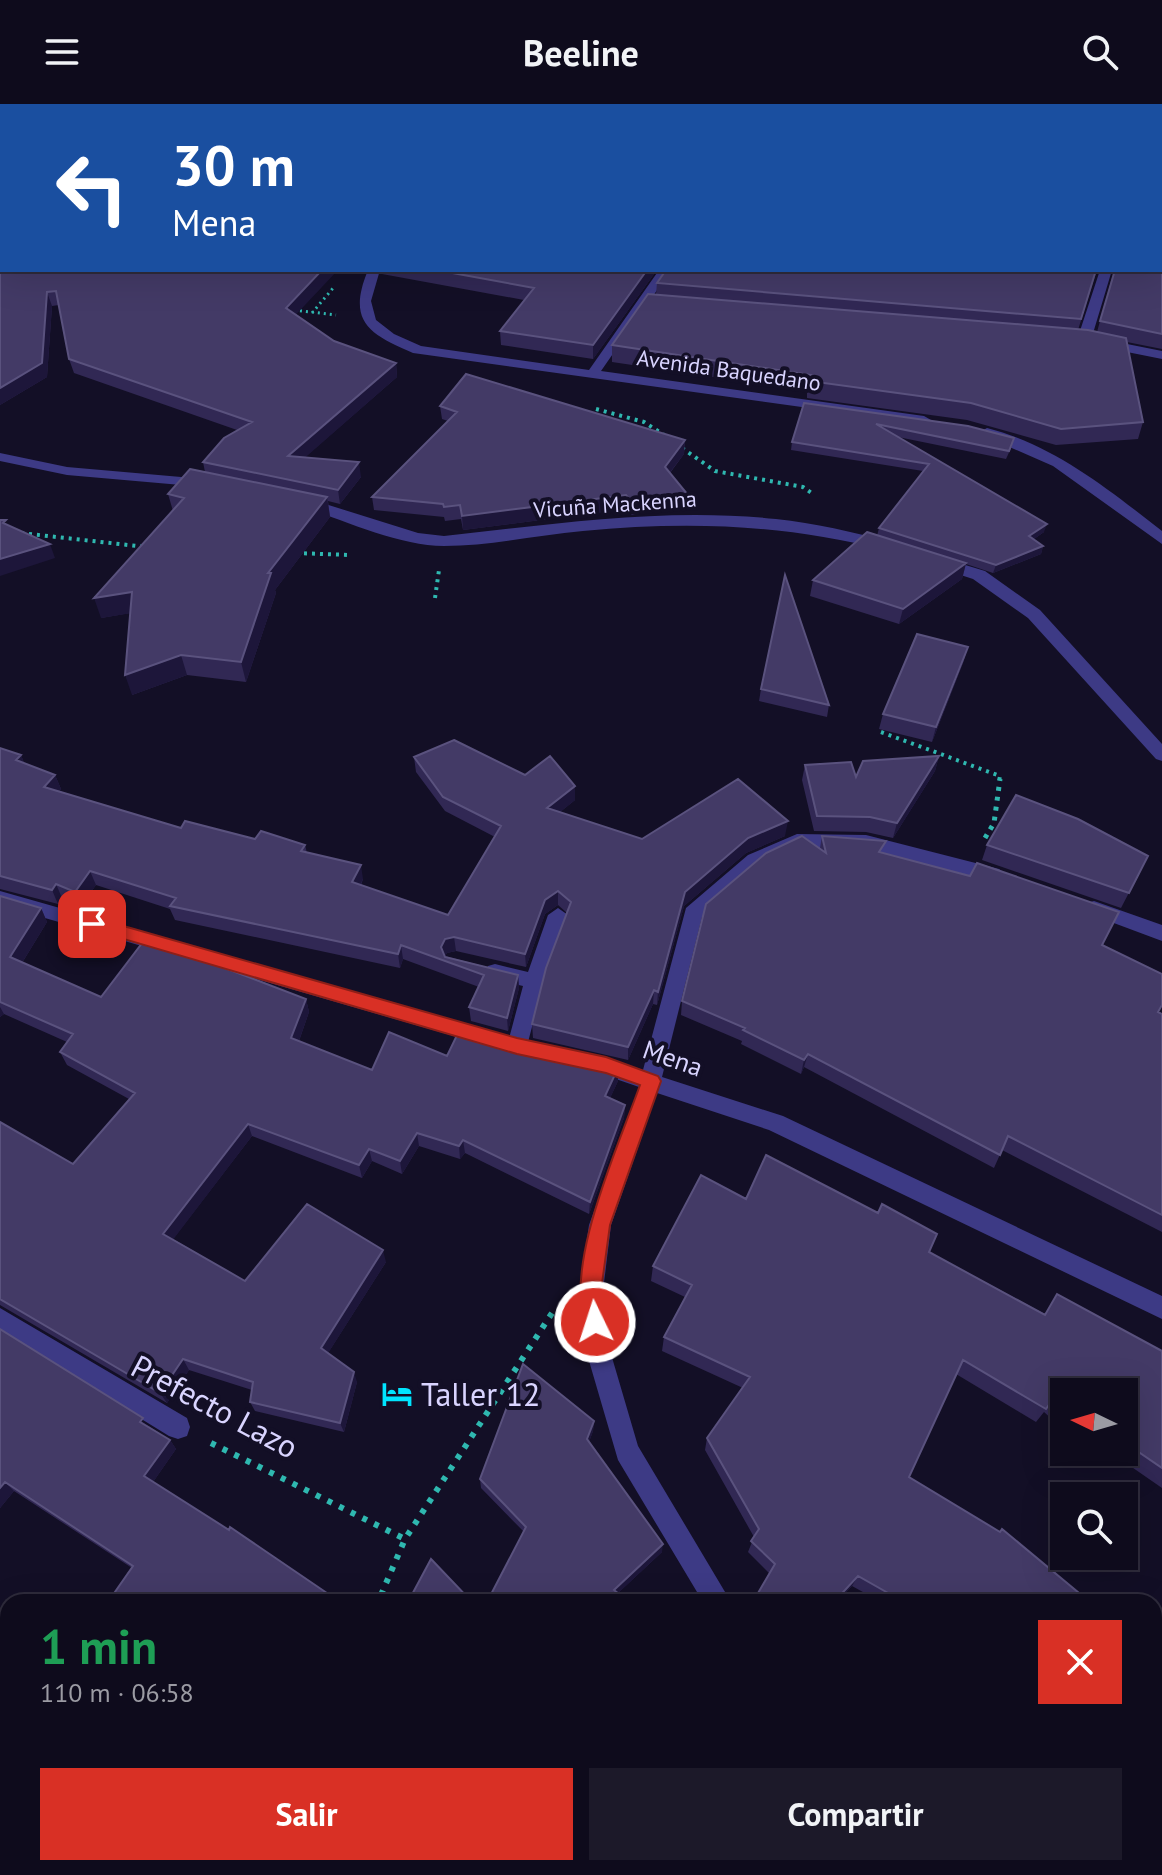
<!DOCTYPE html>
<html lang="es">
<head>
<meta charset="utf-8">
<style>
  :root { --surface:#0e0b1c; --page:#1c1929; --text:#f1f3f6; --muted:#9b9ba3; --line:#2e2b3b; --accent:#d93025 }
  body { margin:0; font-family:"PT Sans",sans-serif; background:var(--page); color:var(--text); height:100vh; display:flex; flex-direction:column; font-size:30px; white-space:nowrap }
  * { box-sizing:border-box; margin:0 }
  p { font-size:26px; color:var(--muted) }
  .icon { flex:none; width:44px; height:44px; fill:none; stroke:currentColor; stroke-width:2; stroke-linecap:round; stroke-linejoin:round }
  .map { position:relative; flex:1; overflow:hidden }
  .details { position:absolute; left:0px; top:1490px; width:1162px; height:282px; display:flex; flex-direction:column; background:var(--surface); border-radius:24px 24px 0 0; box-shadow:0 8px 32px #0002,0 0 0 2px var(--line) }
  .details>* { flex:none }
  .guide { position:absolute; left:0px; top:0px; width:1162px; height:168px; box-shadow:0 8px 32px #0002,0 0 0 2px var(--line); background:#1a4fa0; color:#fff; overflow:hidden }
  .needle { width:52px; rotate:275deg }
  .fabs { position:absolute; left:1050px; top:1274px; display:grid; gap:16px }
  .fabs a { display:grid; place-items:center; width:88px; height:88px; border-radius:0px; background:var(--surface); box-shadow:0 8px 32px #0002,0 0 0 2px var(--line); font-size:40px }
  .pin { position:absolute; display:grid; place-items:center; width:68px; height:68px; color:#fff; margin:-34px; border-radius:16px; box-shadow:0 4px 12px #0006 }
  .me { position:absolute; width:88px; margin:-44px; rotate:356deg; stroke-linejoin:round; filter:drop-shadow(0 0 6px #0008) }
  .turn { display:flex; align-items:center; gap:28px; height:168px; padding:0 40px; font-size:36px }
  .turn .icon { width:104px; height:104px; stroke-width:2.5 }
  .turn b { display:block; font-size:56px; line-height:68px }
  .round { display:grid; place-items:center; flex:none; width:84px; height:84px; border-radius:0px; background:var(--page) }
  .summary { display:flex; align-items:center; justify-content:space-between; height:136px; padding:0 40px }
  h1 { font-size:48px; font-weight:700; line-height:60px; color:#1e9e55 }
  .cta { display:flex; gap:16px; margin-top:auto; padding:16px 40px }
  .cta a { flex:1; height:92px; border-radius:0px; background:var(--accent); color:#fff; font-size:32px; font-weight:700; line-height:92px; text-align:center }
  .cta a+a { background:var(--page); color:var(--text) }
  header { display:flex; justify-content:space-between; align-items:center; height:104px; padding:0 40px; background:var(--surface); font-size:36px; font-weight:700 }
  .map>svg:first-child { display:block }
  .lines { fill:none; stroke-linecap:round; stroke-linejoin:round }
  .path-far3 { stroke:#2fb8b0; stroke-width:3; stroke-dasharray:2 4; stroke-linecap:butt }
  .path-far2 { stroke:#2fb8b0; stroke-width:4; stroke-dasharray:3 5; stroke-linecap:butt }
  .path-far1 { stroke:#2fb8b0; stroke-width:5; stroke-dasharray:4 6; stroke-linecap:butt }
  .path { stroke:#2fb8b0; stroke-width:6; stroke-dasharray:5 8; stroke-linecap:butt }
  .minor { fill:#3d3a85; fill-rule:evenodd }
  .wall { fill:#312854 }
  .shaded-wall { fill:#1d163a }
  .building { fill:#433a66; stroke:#5a527e; stroke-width:2 }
  .route { fill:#d93025; stroke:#8d1f18; stroke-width:2 }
  .labels { text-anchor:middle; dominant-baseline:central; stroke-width:8; stroke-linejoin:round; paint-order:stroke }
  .far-street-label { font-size:22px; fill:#d9d4ff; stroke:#130f26 }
  .street-label { font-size:26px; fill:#d9d4ff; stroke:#130f26 }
  .near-poi-label { font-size:32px; fill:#d9d4ff; stroke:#130f26; text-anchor:start }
  .near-street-label { font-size:32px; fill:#d9d4ff; stroke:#130f26 }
</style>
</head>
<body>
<header><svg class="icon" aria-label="menu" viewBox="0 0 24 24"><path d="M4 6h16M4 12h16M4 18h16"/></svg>Beeline<svg class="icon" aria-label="search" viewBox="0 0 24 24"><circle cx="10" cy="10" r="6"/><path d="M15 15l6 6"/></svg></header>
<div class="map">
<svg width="1162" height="1771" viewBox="0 0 1162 1771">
  <rect width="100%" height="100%" fill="#130f26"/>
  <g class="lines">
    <path class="path-far3" d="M294 206 336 211
      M312 209 334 183"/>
    <path class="path-far2" d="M596 305 644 318 664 331
      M682 344 715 367 803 383 813 390
      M21 429 146 443
      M296 449 350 451
      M435 494 439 466
      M881 628 1000 672 999 677"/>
    <path class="path-far1" d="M985 734 994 719 1000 675"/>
    <path class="path" d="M211 1339 405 1435 554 1206
      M381 1491 405 1435"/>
    <path class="minor" d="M368 166H380L371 197 376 216 394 230 421 242 589 266 659 166H671L601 267 924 312 931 316 924 320 413 249C368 230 347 217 368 166Z
      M1100 166H1112L1091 236 1084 240 1077 236Z
      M1102 235 1162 247V255L1097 242V236Z
      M987 324C1054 341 1108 385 1162 427V440L1053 362 982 331 980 328Z
      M0 349 67 363 204 375 211 379 204 383 67 371 0 357Z
      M303 393 418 429 444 432C554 420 665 403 776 415 815 419 853 428 890 438L893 441 885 446C784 420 686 417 583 427 537 431 490 442 444 442 398 442 341 415 298 401V395Z
      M939 453 985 467 1040 506 1162 640V657L1156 655 1028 514 973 475 933 462 931 458Z
      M797 730 866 731 999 765 1008 772 999 779 866 745 799 744 762 761 702 813 662 973 783 1012 1162 1192V1215L769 1026 657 989 611 1121 603 1187 611 1250 638 1342 731 1498H703L618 1356 587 1250 579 1187 589 1121 639 983 587 965 584 959 587 953 594 950 643 966 686 804 748 751Z
      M0 787 485 925 492 927 495 933 492 939 485 941 0 801Z
      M1094 797 1162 821V837L1087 809 1084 804 1087 799Z
      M558 804 568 811 544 877 527 942 524 948 517 951 510 948 507 942 523 882 488 874 485 868 488 862 495 860 528 868 548 811Z
      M0 1204 187 1314 190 1323 187 1332 178 1335 169 1332 0 1228Z
      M0 1753 8 1756V1764H21L23 1771H0Z
      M788 1764H816V1771H788Z"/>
  </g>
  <path class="wall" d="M0 0H1162V245L1127 238 1143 318 1138 335 1056 341 967 316 807 294V287L612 258V241L656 190 657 179 1097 166 1078 226 1097 228 1114 166H1160V2H2L334 237 396 259 397 273 305 353 361 373 340 400 328 397 330 413 275 486 276 489 246 578 187 571 132 591 130 509 101 514 173 407 168 390 205 368 203 358 237 326 74 269 69 255 59 201 52 202 47 273 0 301Z
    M381 166H657L593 255 501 241 500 227 524 196 382 170Z
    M804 299 1012 342 1006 355 898 333 1044 428 1034 435 1043 442 1041 450 993 469 966 460 962 475 899 520 810 492 813 476 877 432 879 424 923 367 791 346 792 338Z
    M440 302 685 336 684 350 670 369 688 391 687 404 630 411 626 405 463 426 461 415 445 417 444 413 374 406 372 393 448 317 442 315Z
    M968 543 963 559 932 638 879 625 883 610Z
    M761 585 829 601 827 613 759 597Z
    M0 644 21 651 24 659 55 671 61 685 59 687 181 724 255 735 305 741 307 749 363 775 361 781 448 811 495 733 445 707 416 668 414 653 525 671 575 682V696L560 708 642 735 785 732 746 749 684 802 657 901 653 900 628 956 533 934 532 920 567 809 558 801 545 810 526 863 456 847 447 849 445 852 518 871 519 884 508 927 471 917 469 903 479 883 403 855 400 864 175 816 170 805 96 781 81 802 62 794 58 800 0 785Z
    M939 652 935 667 893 734 866 728 814 727 802 676 805 661 856 673Z
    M822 732 882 749 1102 841 1158 908 1162 910V1128L1002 1046 994 1064 804 963 801 970 741 940 742 937 681 911 682 897 820 744Z
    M987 741 1148 752 1121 804 982 756Z
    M0 792 41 804 47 818 22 859 101 893 306 895 309 908 299 937 372 966 447 952 618 964V977L610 994 625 1001 624 1014 589 1110 465 1049 460 1055 419 1042 402 1070 372 1057 362 1074 252 1032 173 1135 245 1177 386 1158 328 1249 357 1278 344 1328 255 1307 250 1298 252 1286 189 1266 167 1299 0 1201V1018L73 1060 129 995 67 961 60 948 67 938 4 910 0 913Z
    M746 1095 929 1148 1045 1210 1057 1190 1162 1247V1384L1110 1348H1124V1288H1064V1326L1044 1308 1036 1318 956 1270 909 1373 1079 1498H881L852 1482 837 1498H753L769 1469 748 1448 754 1433 705 1346 707 1334 743 1284 662 1247 664 1233 685 1193 651 1177 653 1162Z
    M0 1225 170 1336 176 1345 153 1378 340 1498 132 1464 14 1387 0 1404Z
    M594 1317 593 1327 589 1338 662 1448 618 1489 524 1428 481 1384 480 1375Z
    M1088 1348H1102L1096 1354Z
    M607 1764H698L697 1771H619Z
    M900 1764H1122L1123 1771H911Z"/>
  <path class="shaded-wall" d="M322 166H338L289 218 286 204Z
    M647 166H657L593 255V241Z
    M47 188 52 202 47 273 0 301V284Z
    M396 259 397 273 291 366 288 352Z
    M685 336 684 350 664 376 665 363Z
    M359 358 361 373 340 400 338 386Z
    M626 391V405L463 426 462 412Z
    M327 393 330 413 275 486 276 489 246 578 241 558 268 469Z
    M1047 420 1044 428 1027 440 1029 432Z
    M50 440 55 454 0 472V455Z
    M1043 442 1041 450 993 469 996 461Z
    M966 459 962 475 899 520 903 505Z
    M132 488 138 508 101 514 94 494Z
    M968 543 963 559 932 638 936 623Z
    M181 551 187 571 132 591 125 571Z
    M21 651 27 666 16 656Z
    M939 652 935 667 893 734 897 719Z
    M55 671 61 685 50 697 44 683Z
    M575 682V696L548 718 547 704Z
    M788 717 785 732 746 749 684 802 657 901 658 888 685 788 748 734Z
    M361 761 363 775 355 792 352 778Z
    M90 767 96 781 81 802 75 788Z
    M56 780 62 794 58 800 52 786Z
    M558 787V801L545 810 526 863 525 850 545 796Z
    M41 804 47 818 17 867 10 853Z
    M454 833 456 847 447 849 442 857 441 843 445 835Z
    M401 841 403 855 400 864 398 850Z
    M518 871 519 884 508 927 507 914Z
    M654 886 653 900 628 956V943Z
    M306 895 309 908 295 948 291 934Z
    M0 903 4 910 0 913Z
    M808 950 804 963 801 970 804 956Z
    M618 964V977L605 1005V992Z
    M625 1001 624 1014 589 1110 590 1098Z
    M248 1020 252 1032 169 1141 163 1130Z
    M417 1029 419 1042 402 1070 400 1057Z
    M463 1036 465 1049 460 1055 459 1042Z
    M369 1045 372 1057 362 1074 359 1061Z
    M383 1146 386 1158 325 1254 321 1244Z
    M183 1255 189 1266 167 1299 160 1289Z
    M354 1268 357 1278 344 1328 340 1319Z
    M594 1317 593 1327 587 1344V1335Z
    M170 1336 176 1345 151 1381 144 1372Z
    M5 1378 14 1387 0 1404V1384Z
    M663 1440 662 1448 614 1493V1486Z
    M858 1472 852 1482 837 1498H834Z"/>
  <path class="building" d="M0 0H1162V230L1100 217 1115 166H1160V2H2V166H322L286 204 334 237 396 259 288 352 359 358 338 386 203 358 224 334 252 318 69 255 56 187 47 188 42 259 0 284Z
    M436 166H647L593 241 500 227 534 184Z
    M666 166H1096L1081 215 657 179Z
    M648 190 1088 226 1126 234 1143 318 1061 325 971 299 809 277 811 271 612 241Z
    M466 270 685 336 665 363 688 391 631 397 626 391 462 412 460 401 444 403 443 400 372 393 457 308 440 302Z
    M804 299 968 322 1014 334 1009 347 876 320 1047 420 1029 432 1043 442 996 461 879 424 929 360 792 338Z
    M190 365 327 393 268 469H271L241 558 181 551 125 571 132 488 94 494 184 394 168 390Z
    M0 416H6L3 419 50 440 0 455Z
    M867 428 966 459 903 505 813 476Z
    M785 471 829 601 761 585Z
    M917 530 968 543 936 623 883 610Z
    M454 636 525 671 550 652 575 682 547 704 642 735 738 675 788 717 748 734 685 788 658 888 654 886 628 943 532 920 546 864 571 798 558 787 545 796 525 850 454 833 445 835 441 843 445 853 518 871 507 914 469 903 484 871 401 841 398 850 170 802 176 794 90 767 75 788 56 780 52 786 0 772V644L21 651 16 656 55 671 44 683 181 724 185 717 255 735 261 727 305 741 301 747 361 761 352 778 448 811 501 722 443 693 414 653Z
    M939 652 897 719 870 713 817 712 805 661 851 658 856 673 863 657Z
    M1016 691 1078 715 1148 752 1129 789 987 741Z
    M802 732 826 749 822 732 886 737 879 748 970 772 977 759 1119 808 1102 841 1162 870V901L1158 908 1162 910V1111L1008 1032 1000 1051 808 950 804 956 743 926 745 924 682 897 706 800 766 749Z
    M0 792 41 804 10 853 101 893 146 834 306 895 291 934 372 966 389 928 447 952 460 925 618 964 605 992 625 1001 590 1098 463 1036 459 1042 417 1029 400 1057 369 1045 359 1061 248 1020 163 1130 245 1177 307 1100 383 1146 321 1244 354 1268 340 1319 250 1298 253 1278 183 1255 160 1289 0 1195V1018L73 1060 135 989 60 948 73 930 0 898Z
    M766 1051 878 1109 882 1100 937 1130 929 1148 1045 1211 1057 1190 1162 1247V1364L1124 1338V1288H1064V1304L1053 1295 1046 1305 963 1256 909 1373 1000 1428 1002 1425 1079 1489V1498H904L858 1472 834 1498H755L754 1496 775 1460 751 1437 759 1425 707 1334 750 1273 664 1233 692 1181 653 1162 701 1071 746 1095Z
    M0 1225 143 1314 140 1318 170 1336 144 1372 229 1426 230 1423 340 1498H108L133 1462 5 1378 0 1384Z
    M523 1260 594 1317 587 1335 663 1440 614 1486 629 1498H487L526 1423 480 1375Z
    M431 1455 472 1498H408Z
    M0 1553 8 1556V1732L0 1727Z
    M75 1764H302L310 1771H90Z
    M329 1764H340L356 1771H326Z
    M613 1764H698L697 1771H625Z
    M912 1764H1122L1123 1771H923Z"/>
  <path class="route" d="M92 813 517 934 606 953 658 972 661 977 610 1121 601 1187 606 1218 603 1226 595 1228 587 1226C561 1165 619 1041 640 981L606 969 517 950 86 824 84 820Z"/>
  <defs>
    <g id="hotel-bare" transform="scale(2.4)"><path d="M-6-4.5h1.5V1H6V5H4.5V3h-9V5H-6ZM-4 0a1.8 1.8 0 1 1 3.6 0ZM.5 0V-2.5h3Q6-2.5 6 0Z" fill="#00e5ff" stroke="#130f26" stroke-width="2.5" paint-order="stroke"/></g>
  </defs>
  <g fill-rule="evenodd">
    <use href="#hotel-bare" x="397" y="1290"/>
  </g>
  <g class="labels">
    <g class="far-street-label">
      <text transform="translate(729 266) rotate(8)">Avenida Baquedano</text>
      <text transform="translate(615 400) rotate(-4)">Vicuña Mackenna</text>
    </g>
    <g class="street-label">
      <text transform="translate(673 954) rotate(19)">Mena</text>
    </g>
    <g class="near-poi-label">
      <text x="421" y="1290">Taller 12</text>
    </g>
    <g class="near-street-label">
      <text transform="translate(215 1302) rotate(28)">Prefecto Lazo</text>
    </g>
  </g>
</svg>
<div class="fabs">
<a><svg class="needle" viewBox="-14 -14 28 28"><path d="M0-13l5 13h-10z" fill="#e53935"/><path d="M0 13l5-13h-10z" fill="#9b9ba3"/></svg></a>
<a><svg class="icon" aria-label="search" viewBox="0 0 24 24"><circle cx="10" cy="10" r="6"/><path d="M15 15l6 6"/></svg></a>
</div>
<div class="pin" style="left:92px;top:820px;background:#d93025"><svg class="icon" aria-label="arrive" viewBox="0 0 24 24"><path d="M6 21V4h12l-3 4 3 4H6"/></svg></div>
<svg class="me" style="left:595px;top:1218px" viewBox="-20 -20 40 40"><circle r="17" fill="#d93025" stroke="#fff" stroke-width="3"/><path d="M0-11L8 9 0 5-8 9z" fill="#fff"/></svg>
<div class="guide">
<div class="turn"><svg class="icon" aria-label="left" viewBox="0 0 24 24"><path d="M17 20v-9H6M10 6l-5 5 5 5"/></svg><div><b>30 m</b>Mena</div></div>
</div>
<section class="details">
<div class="summary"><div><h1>1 min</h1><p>110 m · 06:58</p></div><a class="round" style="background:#d93025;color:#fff"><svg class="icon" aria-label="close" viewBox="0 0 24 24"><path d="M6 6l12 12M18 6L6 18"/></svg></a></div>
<div class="cta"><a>Salir</a><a>Compartir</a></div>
</section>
</div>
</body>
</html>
